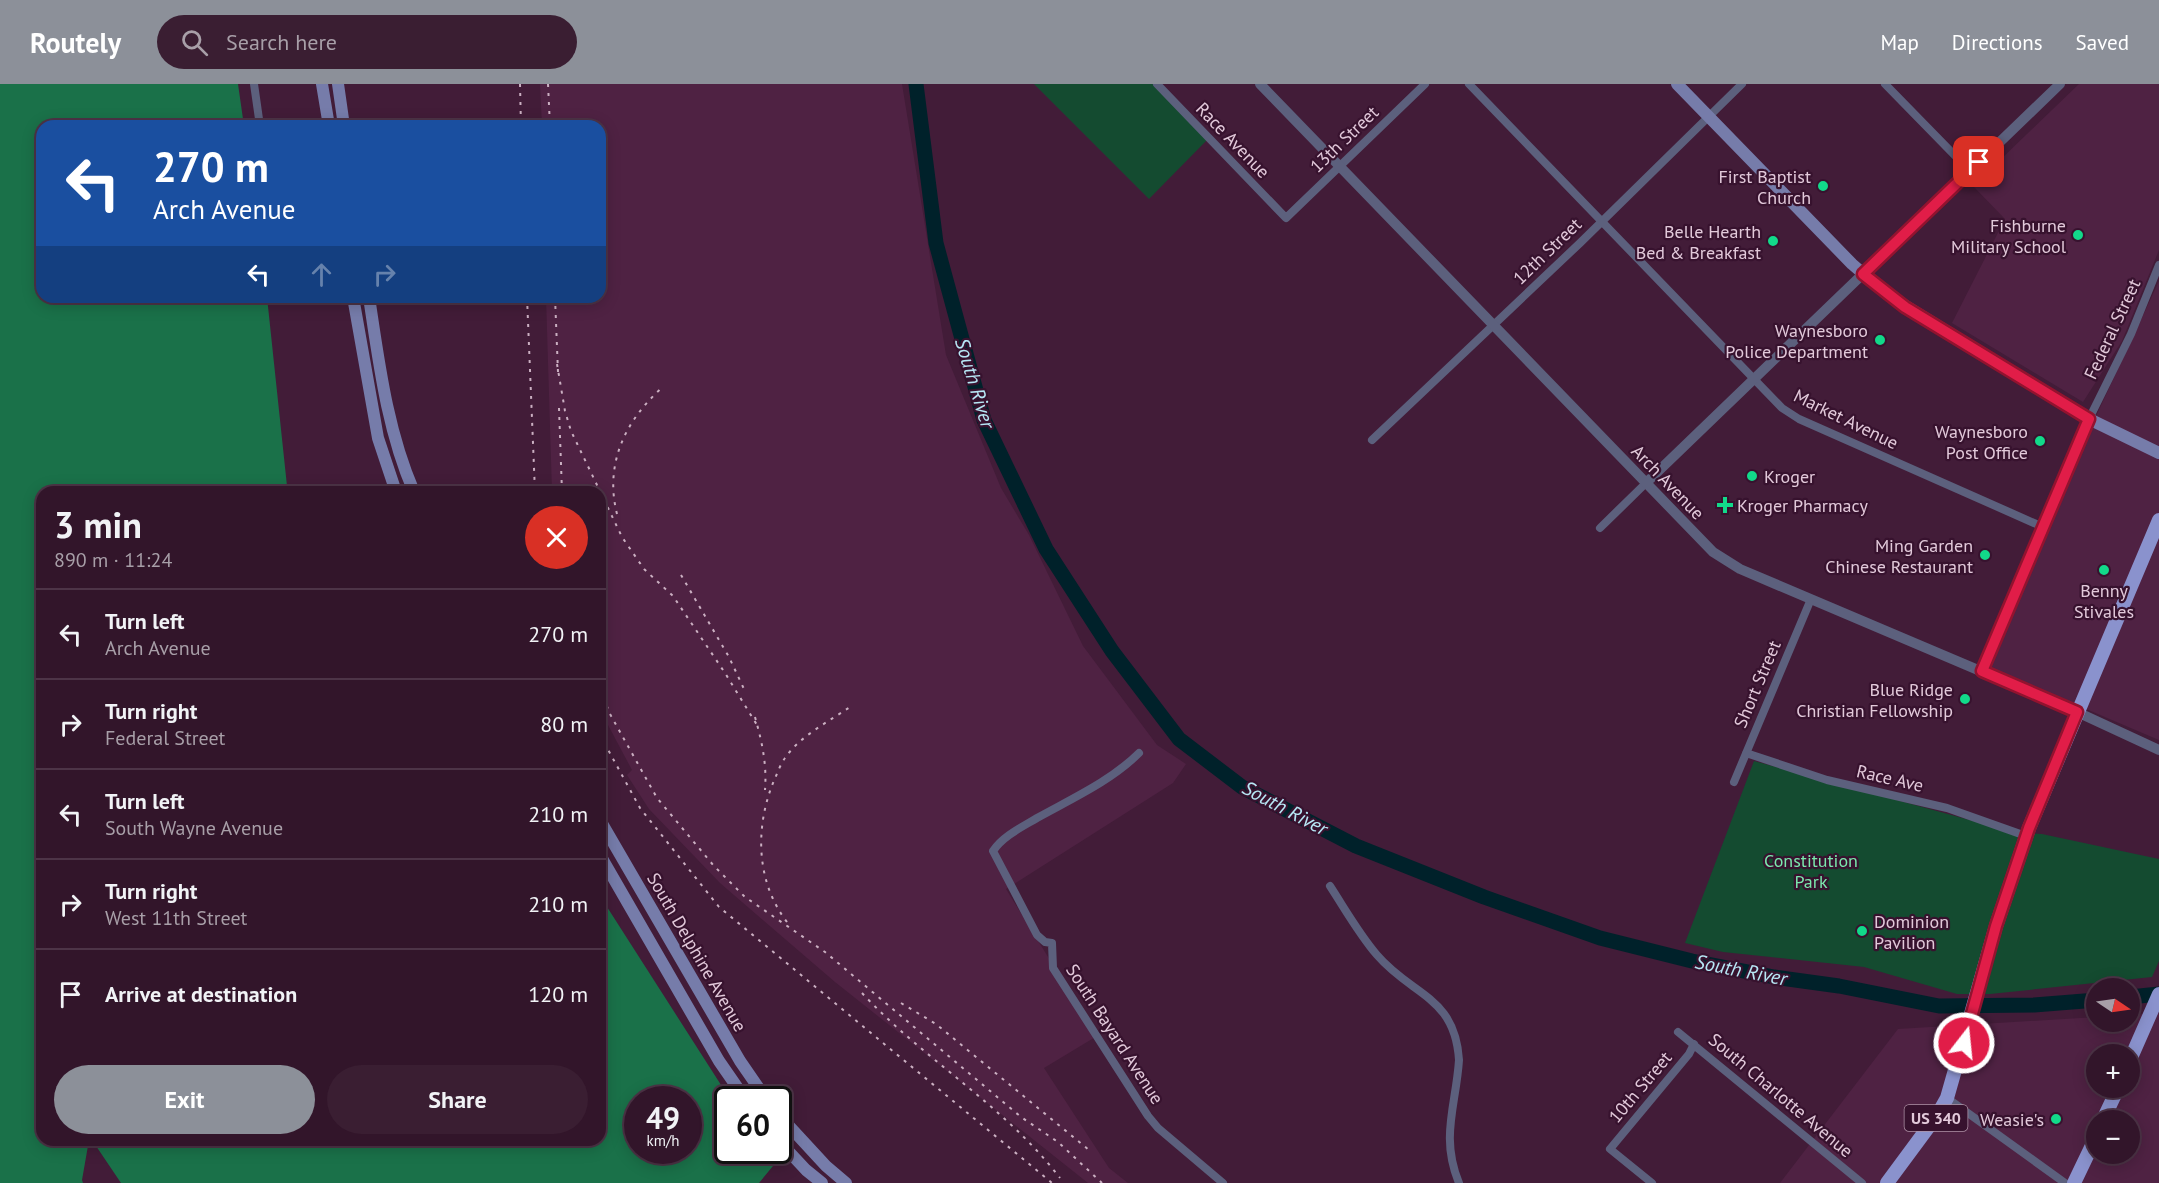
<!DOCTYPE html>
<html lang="en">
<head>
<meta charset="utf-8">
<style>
  :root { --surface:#32152a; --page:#3a1e32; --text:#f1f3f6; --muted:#a89fa8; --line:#4d3447; --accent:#8c9099 }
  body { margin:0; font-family:"PT Sans",sans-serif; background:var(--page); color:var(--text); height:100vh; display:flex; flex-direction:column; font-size:22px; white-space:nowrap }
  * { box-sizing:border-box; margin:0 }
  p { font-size:20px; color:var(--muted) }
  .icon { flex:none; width:33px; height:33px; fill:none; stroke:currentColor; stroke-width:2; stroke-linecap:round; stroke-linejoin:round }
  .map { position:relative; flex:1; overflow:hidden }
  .sheet { position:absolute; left:36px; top:402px; width:570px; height:660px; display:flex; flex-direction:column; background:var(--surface); border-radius:18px; box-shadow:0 3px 15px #0003,0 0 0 2px var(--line) }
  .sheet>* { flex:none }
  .top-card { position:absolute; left:36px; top:36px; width:570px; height:183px; border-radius:18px; box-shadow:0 3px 15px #0003,0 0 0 2px var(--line); background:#1a4fa0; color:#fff; overflow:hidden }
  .needle { width:39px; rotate:103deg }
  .buttons { position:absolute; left:2086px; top:894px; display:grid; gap:12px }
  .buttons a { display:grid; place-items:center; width:54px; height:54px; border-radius:50%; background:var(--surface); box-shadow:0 3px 15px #0003,0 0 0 2px var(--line); font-size:30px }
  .speed { position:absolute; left:624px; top:1002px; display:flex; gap:12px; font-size:30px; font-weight:700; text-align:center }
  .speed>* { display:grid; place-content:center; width:78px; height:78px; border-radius:50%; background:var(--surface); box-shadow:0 3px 15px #0003,0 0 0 2px var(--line); line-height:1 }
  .speed small { font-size:15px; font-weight:400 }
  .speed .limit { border:3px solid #111; border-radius:9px; background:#fff; color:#111 }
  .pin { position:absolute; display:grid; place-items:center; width:51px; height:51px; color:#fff; margin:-26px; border-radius:12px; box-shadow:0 3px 9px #0006 }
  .me { position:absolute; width:66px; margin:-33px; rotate:16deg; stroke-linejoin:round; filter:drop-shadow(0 0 4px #0008) }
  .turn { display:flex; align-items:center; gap:21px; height:126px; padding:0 18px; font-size:27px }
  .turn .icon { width:78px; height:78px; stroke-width:2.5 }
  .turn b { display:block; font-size:42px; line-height:51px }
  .lanes { display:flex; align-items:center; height:57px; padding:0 18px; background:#0003; justify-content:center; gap:30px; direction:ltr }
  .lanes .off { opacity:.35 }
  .round { display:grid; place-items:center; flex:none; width:63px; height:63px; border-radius:32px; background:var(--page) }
  .summary { display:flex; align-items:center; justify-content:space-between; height:102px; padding:0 18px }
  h1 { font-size:36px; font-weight:700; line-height:45px }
  .cta { display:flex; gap:12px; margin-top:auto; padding:12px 18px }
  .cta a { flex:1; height:69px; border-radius:36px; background:var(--accent); color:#fff; font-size:24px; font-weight:700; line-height:69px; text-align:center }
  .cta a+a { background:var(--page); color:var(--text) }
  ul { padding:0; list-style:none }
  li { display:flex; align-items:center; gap:18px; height:90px; padding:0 18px; border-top:2px solid var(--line) }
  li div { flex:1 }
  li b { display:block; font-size:22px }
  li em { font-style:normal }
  header { display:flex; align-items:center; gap:36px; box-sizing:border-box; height:84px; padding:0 30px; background:var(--accent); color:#fff }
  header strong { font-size:28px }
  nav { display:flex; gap:33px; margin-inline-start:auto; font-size:21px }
  .search { width:420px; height:54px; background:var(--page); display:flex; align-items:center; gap:15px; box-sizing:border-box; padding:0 21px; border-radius:33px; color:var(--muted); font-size:22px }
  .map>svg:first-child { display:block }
  .built { fill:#4f2243; fill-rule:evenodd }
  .green { fill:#144b30 }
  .forest { fill:#1a7149; fill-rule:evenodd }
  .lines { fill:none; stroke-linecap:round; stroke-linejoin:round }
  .river { stroke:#00212a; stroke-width:15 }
  .minor { stroke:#5c607d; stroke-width:8 }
  .tertiary { stroke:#5c607d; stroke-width:10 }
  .secondary { stroke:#767caa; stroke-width:12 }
  .primary { stroke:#8a92cd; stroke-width:14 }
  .rail { stroke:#cbb0c2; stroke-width:2; stroke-dasharray:3 6; stroke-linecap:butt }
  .route-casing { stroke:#92132f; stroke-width:15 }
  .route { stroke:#e11d48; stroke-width:10 }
  .poi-dot { fill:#12d98a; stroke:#37122e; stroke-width:2 }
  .labels { text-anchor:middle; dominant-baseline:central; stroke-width:4.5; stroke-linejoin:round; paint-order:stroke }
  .shield { fill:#37122e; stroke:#af92a6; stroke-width:1.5 }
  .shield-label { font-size:16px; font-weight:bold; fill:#e2c9da }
  .street-label { font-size:18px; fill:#e2c9da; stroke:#37122e }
  .poi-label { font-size:18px; fill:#e2c9da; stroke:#37122e; text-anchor:end }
  .park-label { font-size:18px; fill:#7be9ad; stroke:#37122e }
  .water-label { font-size:20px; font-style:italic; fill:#b7e7f5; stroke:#37122e }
</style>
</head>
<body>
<header>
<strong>Routely</strong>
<div class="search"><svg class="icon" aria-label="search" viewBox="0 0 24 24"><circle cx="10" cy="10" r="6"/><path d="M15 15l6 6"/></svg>Search here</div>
<nav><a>Map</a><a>Directions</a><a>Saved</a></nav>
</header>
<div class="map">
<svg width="2159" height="1099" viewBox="0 0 2159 1099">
  <rect width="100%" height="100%" fill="#421c38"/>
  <path class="built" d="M540 0H902L946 271 1001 404 1029 451 1083 562 1157 661 1186 680 1173 699 1006 805 1097 952 1044 984 1109 1084 1128 1099H1088L835 898 720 799 649 725 627 691 632 686 600 626V408H552L546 213H600V42H542Z
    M2079 0H2159V166L2122 257 2083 318 1952 239 2005 135 1973 102Z
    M2159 197V656L1990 584 2083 360Z
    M2159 929V1099H1780L1898 945 2097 933V938H2130V931ZM2097 970H2130V1004H2097ZM2097 1036H2130V1070H2097Z"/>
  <path class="green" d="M1034 0H1153L1208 55 1149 115Z
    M1754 677 2017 749 2042 750 2159 775V877L2152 893 1990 910H1957L1864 883 1723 868 1685 859Z"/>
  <path class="forest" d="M0 0H238L244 42H42V213H267L287 402V408H42V1056H89L82 1096 83 1099H0Z
    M600 812 730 1015 728 1016V1066L763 1067 773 1082 759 1099H121L92 1056H600ZM638 1016H688V1066H638Z"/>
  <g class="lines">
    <path class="river" d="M916 0 936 159 984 336 1046 465 1112 567 1179 655 1242 703 1356 762 1484 813 1600 854 1692 877 1774 893 1839 902 1939 922 2034 921 2097 916
      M2130 913 2159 910"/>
    <path class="minor" d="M254 0 260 42
      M1157 0 1286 134 1425 0
      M1469 0 1782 324 1799 335 2043 443
      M1885 0 1970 87
      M1372 356 1580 159 1742 0
      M1600 444 1646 399
      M1982 587 2089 335 2131 250 2159 181
      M1139 669C1111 697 1071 715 1037 734 1022 743 1003 752 993 767L1037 851 1045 858 1052 859 1053 884 1148 1032 1158 1044 1223 1099
      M1746 669 1827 696 1947 724 2026 752
      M1734 698 1811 515
      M1330 802C1345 825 1359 850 1377 871 1412 912 1455 912 1459 976 1456 1022 1440 1053 1459 1099
      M1678 948 1862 1099
      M1947 1014 2065 1099
      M1652 1099 1610 1065 1689 970 1694 960"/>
    <path class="tertiary" d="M1260 0 1713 468 1740 485 2077 628 2159 666
      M1646 399 2060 0"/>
    <path class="secondary" d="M322 0 329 42
      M338 0 344 42
      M1677 0 1852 180 1888 211 2089 335 2159 369
      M353 213 378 354 396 408
      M369 213C379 279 387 346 414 408
      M600 736 740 977 767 1016
      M600 771 719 977 746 1016
      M778 1030 826 1082 846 1099
      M778 1056 806 1086 822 1099"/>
    <path class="primary" d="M2130 976 2159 910
      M2103 1036 2118 1004
      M1887 1099 1938 1030 1947 1014 1996 842 2029 744 2159 436
      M2074 1099 2097 1051"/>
    <path class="rail" d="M520 0 521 42
      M548 0 550 42
      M600 164 607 175
      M527 213 535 408
      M555 213 558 288
      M557 280 565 327 571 347 622 453 644 485 673 512 725 589 757 641
      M559 324 562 408
      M617 430C604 379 626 335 664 302
      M681 491 729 573 744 605
      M600 605 610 630 657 714 714 782 745 813 825 868 1021 1033 1058 1058 1102 1099
      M755 633C762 658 767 680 765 706
      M600 651 640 724 719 823 1052 1099
      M787 838C756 798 755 744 773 699 777 690 780 681 785 674 800 652 828 638 850 623
      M862 909C924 976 1004 1021 1060 1094
      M901 919 936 940 1089 1066"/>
  </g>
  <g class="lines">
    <g class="route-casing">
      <path id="route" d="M1964 959 1996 842 2029 744 2077 628 1982 587 2089 335 1905 223 1863 190 1979 78"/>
    </g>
    <use href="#route" class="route"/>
  </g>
  <g class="poi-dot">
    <circle cx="1823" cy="102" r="6"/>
    <circle cx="2078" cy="151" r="6"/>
    <circle cx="1773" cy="157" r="6"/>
    <circle cx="1880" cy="256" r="6"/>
    <circle cx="2040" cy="357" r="6"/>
    <circle cx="1752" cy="392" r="6"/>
    <path d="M1722 412h6v6h6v6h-6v6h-6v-6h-6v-6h6z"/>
    <circle cx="1985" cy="471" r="6"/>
    <circle cx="2104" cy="486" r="6"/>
    <circle cx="1965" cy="615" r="6"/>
    <circle cx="1862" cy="847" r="6"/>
    <circle cx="2056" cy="1035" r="6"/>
  </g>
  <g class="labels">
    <rect class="shield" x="1904.5" y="1021" width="63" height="26" rx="4.5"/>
    <g class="shield-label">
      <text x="1936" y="1034">US 340</text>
    </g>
    <g class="street-label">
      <text transform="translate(1344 55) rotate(-44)">13th Street</text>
      <text transform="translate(1233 56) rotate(46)">Race Avenue</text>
      <text transform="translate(1547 167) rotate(-44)">12th Street</text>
      <text transform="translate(2112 245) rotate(-65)">Federal Street</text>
      <text transform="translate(1846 335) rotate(26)">Market Avenue</text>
      <text transform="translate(1668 398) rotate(46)">Arch Avenue</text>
      <text transform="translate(1757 600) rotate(-67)">Short Street</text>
      <text transform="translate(1890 694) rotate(13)">Race Ave</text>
      <text transform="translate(697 868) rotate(60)">South Delphine Avenue</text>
      <text transform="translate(1115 950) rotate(57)">South Bayard Avenue</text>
      <text transform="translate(1640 1003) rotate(-50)">10th Street</text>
      <text transform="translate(1781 1011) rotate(40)">South Charlotte Avenue</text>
    </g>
    <g class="poi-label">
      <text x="1811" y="92">First Baptist<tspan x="1811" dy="21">Church</tspan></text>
      <text x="2066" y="141">Fishburne<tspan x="2066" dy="21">Military School</tspan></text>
      <text x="1761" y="147">Belle Hearth<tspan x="1761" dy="21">Bed &amp; Breakfast</tspan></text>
      <text x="1868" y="246">Waynesboro<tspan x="1868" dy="21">Police Department</tspan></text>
      <text x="2028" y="347">Waynesboro<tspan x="2028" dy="21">Post Office</tspan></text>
      <text x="1764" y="392" text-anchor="start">Kroger</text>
      <text x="1737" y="421" text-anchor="start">Kroger Pharmacy</text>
      <text x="1973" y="461">Ming Garden<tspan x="1973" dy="21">Chinese Restaurant</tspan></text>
      <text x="2104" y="506" text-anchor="middle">Benny<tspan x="2104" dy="21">Stivales</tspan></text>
      <text x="1953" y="605">Blue Ridge<tspan x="1953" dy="21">Christian Fellowship</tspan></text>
      <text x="1874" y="837" text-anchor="start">Dominion<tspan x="1874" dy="21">Pavilion</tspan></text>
      <text x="2044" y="1035">Weasie's</text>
    </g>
    <g class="park-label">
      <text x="1811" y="776">Constitution<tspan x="1811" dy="21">Park</tspan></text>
    </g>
    <g class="water-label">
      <text transform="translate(975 299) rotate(73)">South River</text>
      <text transform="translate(1285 724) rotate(28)">South River</text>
      <text transform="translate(1741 886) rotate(11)">South River</text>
    </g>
  </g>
</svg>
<div class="buttons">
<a><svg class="needle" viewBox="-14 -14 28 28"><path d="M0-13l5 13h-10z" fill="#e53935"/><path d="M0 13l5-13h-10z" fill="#a89fa8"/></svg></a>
<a>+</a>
<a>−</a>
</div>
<div class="speed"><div>49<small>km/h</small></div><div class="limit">60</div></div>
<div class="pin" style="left:1979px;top:78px;background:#d93025"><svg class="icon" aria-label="arrive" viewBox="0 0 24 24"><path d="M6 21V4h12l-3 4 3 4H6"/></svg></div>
<svg class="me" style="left:1964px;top:959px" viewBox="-20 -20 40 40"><circle r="17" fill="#e11d48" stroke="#fff" stroke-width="3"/><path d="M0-11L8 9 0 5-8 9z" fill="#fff"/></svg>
<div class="top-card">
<div class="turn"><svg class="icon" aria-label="left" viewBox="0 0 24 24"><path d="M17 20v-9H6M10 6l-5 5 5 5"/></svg><div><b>270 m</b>Arch Avenue</div></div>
<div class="lanes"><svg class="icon" aria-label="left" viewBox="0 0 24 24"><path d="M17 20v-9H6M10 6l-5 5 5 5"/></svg><svg class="icon off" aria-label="ahead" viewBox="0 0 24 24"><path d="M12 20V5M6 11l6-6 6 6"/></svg><svg class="icon off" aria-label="right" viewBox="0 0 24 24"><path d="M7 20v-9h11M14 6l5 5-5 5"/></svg></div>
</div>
<section class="sheet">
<div class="summary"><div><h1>3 min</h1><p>890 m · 11:24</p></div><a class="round" style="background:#d93025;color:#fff"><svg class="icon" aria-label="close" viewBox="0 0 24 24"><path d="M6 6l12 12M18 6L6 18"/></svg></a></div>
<ul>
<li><svg class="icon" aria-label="left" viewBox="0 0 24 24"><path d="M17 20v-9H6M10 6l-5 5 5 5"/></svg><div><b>Turn left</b><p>Arch Avenue</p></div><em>270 m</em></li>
<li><svg class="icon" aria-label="right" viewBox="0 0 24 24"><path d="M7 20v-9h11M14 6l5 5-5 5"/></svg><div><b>Turn right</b><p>Federal Street</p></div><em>80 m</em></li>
<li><svg class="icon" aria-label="left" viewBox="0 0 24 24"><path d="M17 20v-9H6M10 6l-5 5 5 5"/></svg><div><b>Turn left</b><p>South Wayne Avenue</p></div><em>210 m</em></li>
<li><svg class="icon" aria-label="right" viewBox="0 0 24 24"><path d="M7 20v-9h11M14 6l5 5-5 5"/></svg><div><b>Turn right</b><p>West 11th Street</p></div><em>210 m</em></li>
<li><svg class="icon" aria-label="arrive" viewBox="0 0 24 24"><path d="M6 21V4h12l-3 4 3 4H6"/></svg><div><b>Arrive at destination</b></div><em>120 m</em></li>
</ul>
<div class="cta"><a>Exit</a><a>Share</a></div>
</section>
</div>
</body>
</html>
